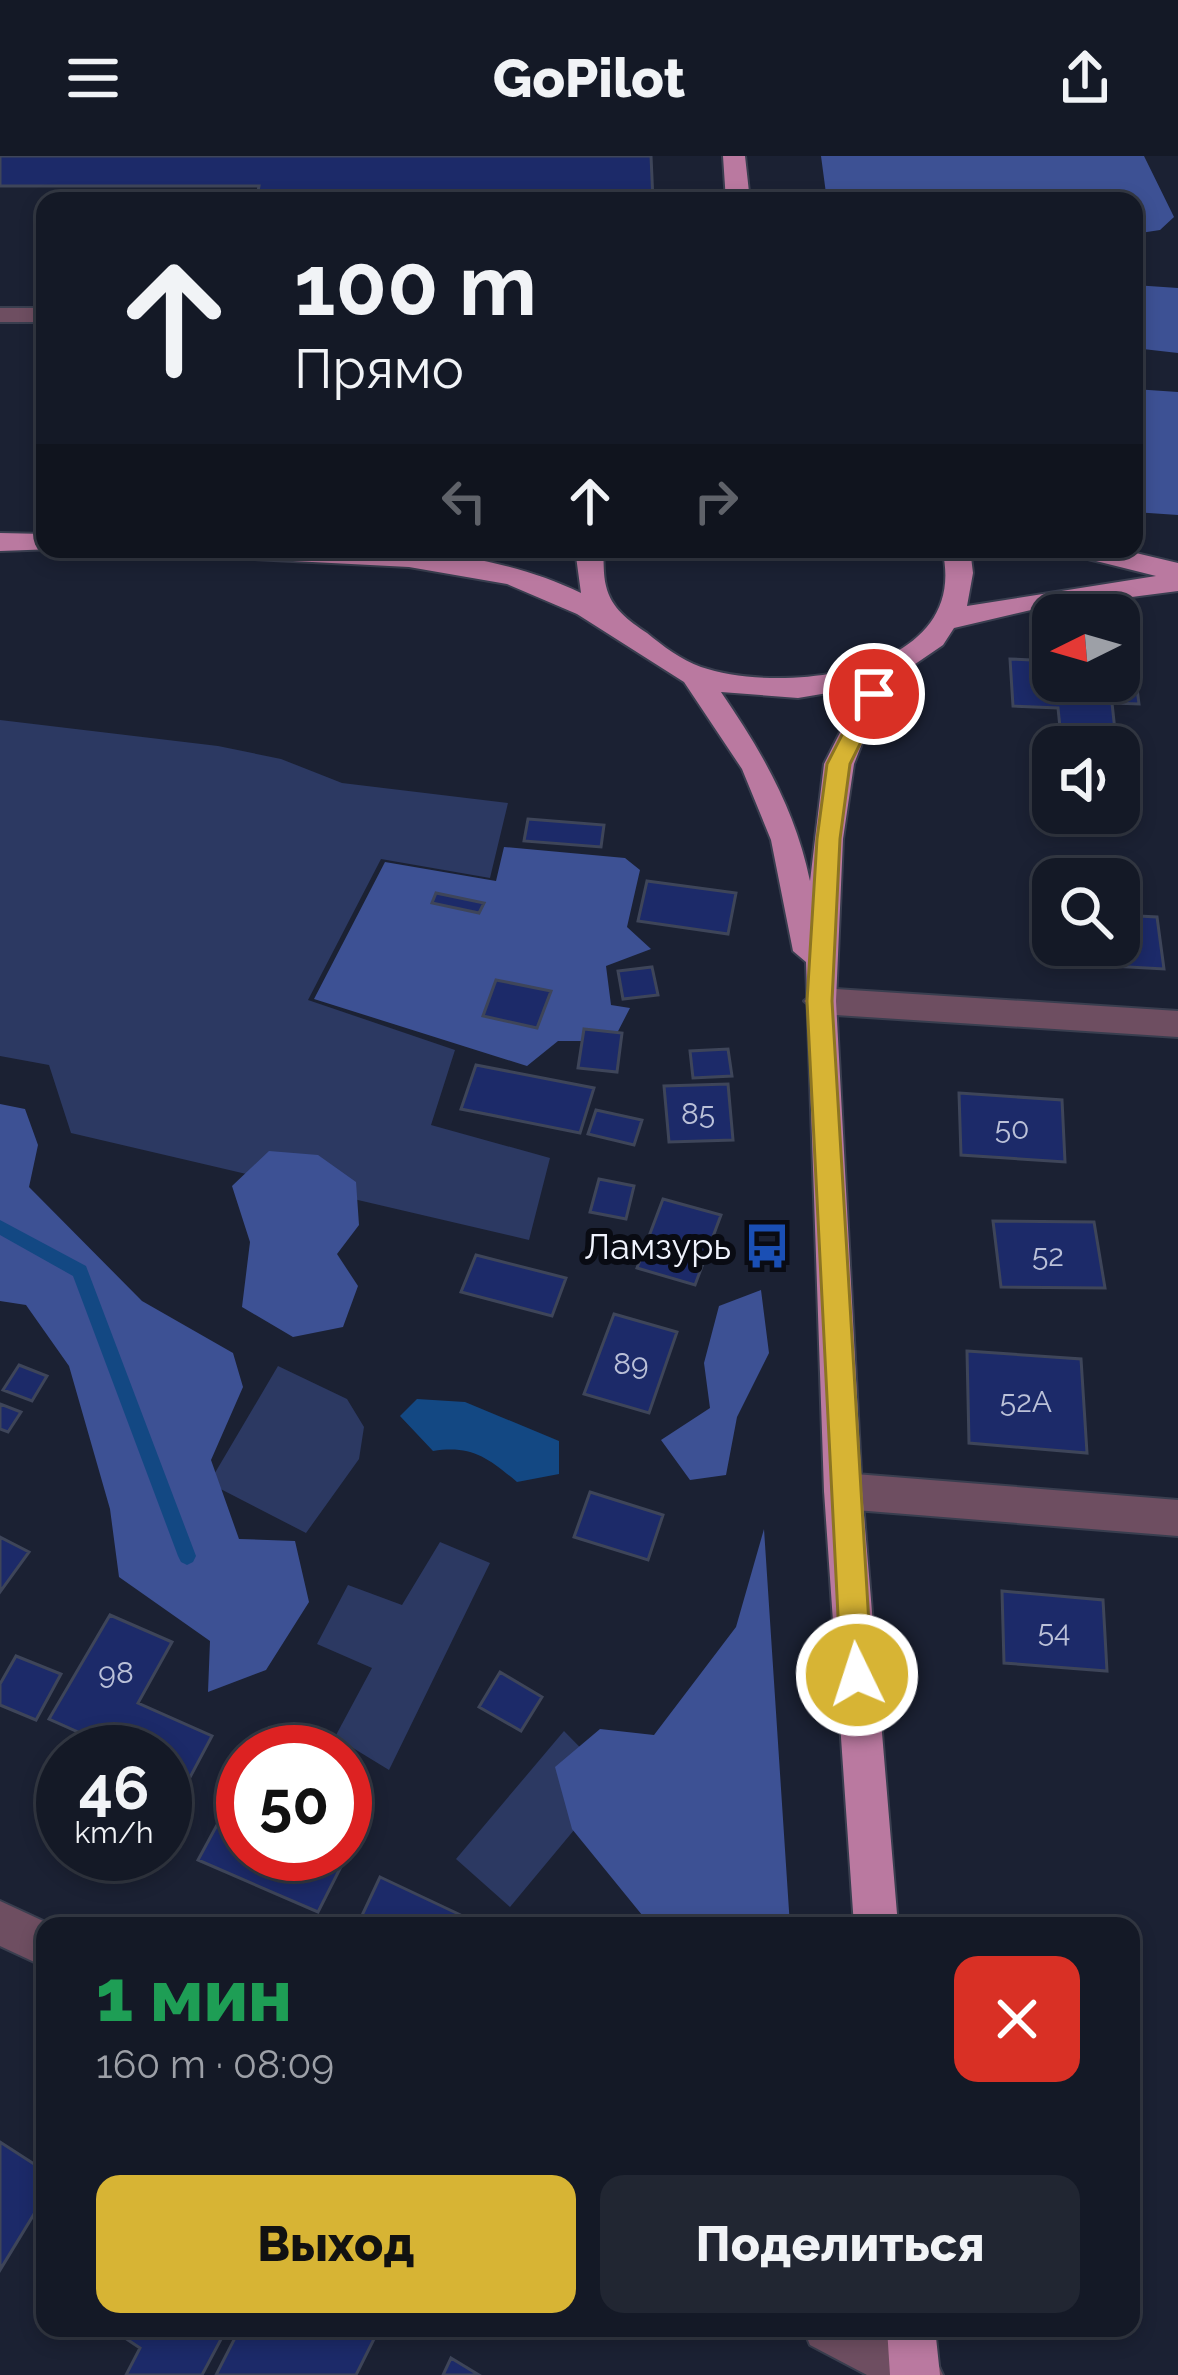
<!DOCTYPE html>
<html lang="ru">
<head>
<meta charset="utf-8">
<style>
  :root { --surface:#141926; --page:#212632; --text:#f1f3f6; --muted:#9da0a7; --line:#333843; --accent:#d7b434 }
  body { margin:0; font-family:Raleway,sans-serif; background:var(--page); color:var(--text); height:100vh; display:flex; flex-direction:column; font-size:45px; white-space:nowrap }
  * { box-sizing:border-box; margin:0 }
  p { font-size:39px; color:var(--muted) }
  .icon { flex:none; width:66px; height:66px; fill:none; stroke:currentColor; stroke-width:2; stroke-linecap:round; stroke-linejoin:round }
  .map { position:relative; flex:1; overflow:hidden }
  .panel { position:absolute; left:36px; top:1761px; width:1104px; height:420px; display:flex; flex-direction:column; background:var(--surface); border-radius:24px; box-shadow:0 6px 18px #0003,0 0 0 3px var(--line) }
  .panel>* { flex:none }
  .top-card { position:absolute; left:36px; top:36px; width:1107px; height:366px; border-radius:24px; box-shadow:0 6px 18px #0003,0 0 0 3px var(--line); background:#141926; color:var(--text); overflow:hidden }
  .needle { width:78px; rotate:265deg }
  .controls { position:absolute; left:1032px; top:438px; display:grid; gap:24px }
  .controls a { display:grid; place-items:center; width:108px; height:108px; border-radius:24px; background:var(--surface); box-shadow:0 6px 18px #0003,0 0 0 3px var(--line); font-size:60px }
  .speed { position:absolute; left:36px; top:1569px; display:flex; gap:24px; font-size:60px; font-weight:700; text-align:center }
  .speed>* { display:grid; place-content:center; width:156px; height:156px; border-radius:50%; background:var(--surface); box-shadow:0 6px 18px #0003,0 0 0 3px var(--line); line-height:1 }
  .speed small { font-size:30px; font-weight:400 }
  .speed .limit { border:18px solid #d22; background:#fff; color:#111 }
  .pin { position:absolute; display:grid; place-items:center; width:102px; height:102px; color:#fff; margin:-51px; border:6px solid #fff; border-radius:50%; box-shadow:0 3px 12px #0007 }
  .me { position:absolute; width:132px; margin:-66px; rotate:356deg; stroke-linejoin:round; filter:drop-shadow(0 0 9px #0008) }
  .turn { display:flex; align-items:center; gap:42px; height:252px; padding:0 60px; font-size:54px }
  .turn .icon { width:156px; height:156px; stroke-width:2.5 }
  .turn b { display:block; font-size:84px; line-height:102px }
  .lanes { display:flex; align-items:center; height:114px; padding:0 60px; background:#0003; justify-content:center; gap:60px; direction:ltr }
  .lanes .off { opacity:.35 }
  .round { display:grid; place-items:center; flex:none; width:126px; height:126px; border-radius:24px; background:var(--page) }
  .head { display:flex; align-items:center; justify-content:space-between; height:204px; padding:0 60px }
  h1 { font-size:72px; font-weight:800; line-height:90px; color:#1e9e55 }
  .primary-button { display:flex; gap:24px; margin-top:auto; padding:24px 60px }
  .primary-button a { flex:1; height:138px; border-radius:24px; background:var(--accent); color:#111; font-size:48px; font-weight:800; line-height:138px; text-align:center }
  .primary-button a+a { background:var(--page); color:var(--text) }
  header { display:flex; justify-content:space-between; align-items:center; height:156px; padding:0 60px; background:var(--surface); font-size:54px; font-weight:800 }
  .map>svg:first-child { display:block }
  .green { fill:#2c3962 }
  .forest { fill:#3d5194 }
  .water { fill:#134883 }
  .lines { fill:none; stroke-linecap:round; stroke-linejoin:round }
  .stream { fill:#134883; fill-rule:evenodd }
  .building { fill:#1c2a69; stroke:#3e4559; stroke-width:3 }
  .minor-casing { stroke:#393e4f; stroke-width:4 }
  .major-casing { stroke:#393e4f; stroke-width:4 }
  .minor { fill:#6e4e61; fill-rule:evenodd }
  .major { fill:#ba79a0; fill-rule:evenodd }
  .route { fill:#d7b434; stroke:#8c7522; stroke-width:3 }
  .labels { text-anchor:middle; dominant-baseline:central; stroke-width:12; stroke-linejoin:round; paint-order:stroke }
  .number-label { font-size:30px; fill:#bbc1d8 }
  .poi-label { font-size:36px; fill:#f0f3fd; stroke:#090b13; text-anchor:end }
</style>
</head>
<body>
<header><svg class="icon" aria-label="menu" viewBox="0 0 24 24"><path d="M4 6h16M4 12h16M4 18h16"/></svg>GoPilot<svg class="icon" aria-label="share" viewBox="0 0 24 24"><path d="M12 15V3M7 8l5-5 5 5M5 13v7h14v-7"/></svg></header>
<div class="map">
<svg width="1178" height="2219" viewBox="0 0 1178 2219">
  <rect width="100%" height="100%" fill="#1b2133"/>
  <path class="green" d="M0 564 218 590 281 603 342 627 508 647 490 722 381 703 308 844 455 894 431 969 550 1002 529 1084 71 977 49 909 0 900Z
    M278 1210 347 1243 364 1271 359 1303 306 1377 209 1327Z
    M440 1386 490 1407 389 1614 335 1581 372 1512 317 1488 348 1429 402 1449Z
    M564 1575 614 1626 510 1751 456 1703Z"/>
  <path class="forest" d="M821 0H1144L1174 61 1160 74 1134 78V45H827Z
    M1134 129 1178 132V197L1134 192Z
    M1134 233 1178 236V359L1134 356Z
    M504 691 625 702 640 714 627 771 651 793 606 810 611 849 630 852 613 885H558L527 910 314 843 385 706 496 725Z
    M0 948 25 953 38 989 29 1031 142 1145 233 1197 243 1231 211 1304 239 1383 295 1385 309 1446 266 1514 208 1536 210 1485 119 1421 110 1353 69 1210 26 1149 0 1145Z
    M269 995 318 999 356 1026 359 1069 337 1098 358 1130 343 1171 293 1181 242 1151 250 1086 232 1030Z
    M761 1134 769 1197 737 1261 726 1319 690 1324 661 1284 710 1252 704 1207 719 1150Z
    M764 1373 790 1770H651L572 1673 555 1611 600 1573 654 1579 736 1471Z"/>
  <path class="water" d="M417 1243 465 1246 559 1285V1318L517 1326C488 1302 472 1289 433 1295L400 1260Z"/>
  <g class="lines">
    <path class="stream" d="M0 1064 86 1110 196 1400 193 1406 187 1409 181 1406 178 1400 73 1120 0 1079Z"/>
  </g>
  <path class="building" d="M0 0H651L653 45H593V40H257L259 30H0Z
    M1010 503 1053 505V525H1119V508L1134 509 1139 548 1112 547 1116 584 1061 581 1058 552 1013 550Z
    M528 663 604 669 601 691 524 685Z
    M647 725 736 737 728 778 638 765Z
    M436 737 484 747 479 757 432 747Z
    M1119 759 1157 761 1164 813 1093 809 1091 789H1119Z
    M652 811 658 839 623 843 618 815Z
    M496 824 551 835 537 872 483 860Z
    M584 873 622 877 617 916 578 912Z
    M728 893 732 920 693 922 690 895Z
    M476 909 594 932 580 977 461 953Z
    M728 928 733 984 669 986 664 930Z
    M959 937 1062 944 1065 1006 961 999Z
    M596 954 642 964 634 989 588 978Z
    M599 1023 634 1030 626 1063 590 1056Z
    M663 1043 721 1059 695 1129 637 1112Z
    M993 1065 1094 1066 1105 1132 1001 1131Z
    M476 1099 566 1122 552 1160 461 1136Z
    M614 1158 677 1176 649 1257 584 1238Z
    M967 1195 1081 1203 1087 1297 969 1287Z
    M19 1209 47 1220 32 1245 3 1234Z
    M0 1248 21 1256 8 1276 0 1273Z
    M590 1336 663 1359 648 1404 574 1381Z
    M0 1381 29 1396 0 1436Z
    M1002 1435 1103 1444 1107 1515 1004 1507Z
    M110 1459 172 1486 138 1547 212 1580 188 1625 165 1615V1596H123L49 1563Z
    M16 1500 61 1518 36 1564 0 1549V1528Z
    M500 1516 542 1541 521 1575 479 1551Z
    M269 1572 321 1596H256Z
    M243 1621V1698H345V1684L353 1687 318 1756 198 1704Z
    M380 1721 484 1770H357Z
    M0 1986 45 2015V2040L0 2114Z
    M110 2172H227L202 2219H126L140 2192Z
    M240 2172H378L379 2173 356 2219H216Z
    M451 2202 479 2219H443Z"/>
  <g class="lines">
    <g class="minor-casing">
      <path id="minor" d="M0 152H45V166H0Z
        M820 832 1178 855V881L820 858 804 845Z
        M843 1317 1178 1344V1380L843 1353 829 1348 824 1335 829 1322Z
        M0 1745 54 1770H45V1811L0 1790Z
        M803 2172H878L935 2202 943 2219H867L810 2189Z"/>
    </g>
    <g class="major-casing">
      <path id="major" d="M723 0H745L750 45H726Z
        M0 377 45 378V393H55L0 395Z
        M223 393C344 393 469 383 581 437L575 393H603C604 405 603 418 606 430 611 452 629 465 647 477 663 490 681 504 701 511 783 539 973 519 942 393H970L973 417 967 450 1156 420 1072 399 1068 393H1119L1178 407V435L1031 454 954 472 943 489 902 517 870 567 854 608 843 683 836 845 862 1335 898 1770H854L824 1335 806 806 793 795 771 684 742 613 684 526 577 458 507 428 409 411 237 402ZM863 531 824 608 810 725C795 653 762 596 721 536L798 542Z
        M887 2172H935L940 2219H890Z"/>
    </g>
    <use href="#minor" class="minor"/>
    <use href="#major" class="major"/>
  </g>
  <path class="route" d="M874 530 885 538 850 608 840 683 832 845 872 1519 868 1529 857 1534 846 1529 841 1519 807 845 817 683 827 608 863 538Z"/>
  <defs>
    <g id="bus-bare" transform="scale(3.6)"><path d="M-5-6H5V4H4V6H2V4H-2V6H-4V4H-5ZM-3.5-4V0h7V-4ZM-3.5 1.2v1.5H-2V1.2ZM2 1.2v1.5H3.5V1.2Z" fill="#1a4fb4" stroke="#090b13" stroke-width="2.5" paint-order="stroke"/></g>
  </defs>
  <g fill-rule="evenodd">
    <use href="#bus-bare" x="767" y="1090"/>
  </g>
  <g class="labels">
    <g class="number-label">
      <text x="698" y="957">85</text>
      <text x="1012" y="972">50</text>
      <text x="1048" y="1099">52</text>
      <text x="631" y="1207">89</text>
      <text x="1026" y="1245">52А</text>
      <text x="1054" y="1475">54</text>
      <text x="116" y="1516">98</text>
    </g>
    <g class="poi-label">
      <text x="731" y="1090">Ламзурь</text>
    </g>
  </g>
</svg>
<div class="controls">
<a><svg class="needle" viewBox="-14 -14 28 28"><path d="M0-13l5 13h-10z" fill="#e53935"/><path d="M0 13l5-13h-10z" fill="#9da0a7"/></svg></a>
<a><svg class="icon" aria-label="sound" viewBox="0 0 24 24"><path d="M4 9h4l5-4v14l-5-4H4zM17 9q2 3 0 6"/></svg></a>
<a><svg class="icon" aria-label="search" viewBox="0 0 24 24"><circle cx="10" cy="10" r="6"/><path d="M15 15l6 6"/></svg></a>
</div>
<div class="speed"><div>46<small>km/h</small></div><div class="limit">50</div></div>
<div class="pin" style="left:874px;top:538px;background:#d93025"><svg class="icon" aria-label="arrive" viewBox="0 0 24 24"><path d="M6 21V4h12l-3 4 3 4H6"/></svg></div>
<svg class="me" style="left:857px;top:1519px" viewBox="-20 -20 40 40"><circle r="17" fill="#d7b434" stroke="#fff" stroke-width="3"/><path d="M0-11L8 9 0 5-8 9z" fill="#fff"/></svg>
<div class="top-card">
<div class="turn"><svg class="icon" aria-label="ahead" viewBox="0 0 24 24"><path d="M12 20V5M6 11l6-6 6 6"/></svg><div><b>100 m</b>Прямо</div></div>
<div class="lanes"><svg class="icon off" aria-label="left" viewBox="0 0 24 24"><path d="M17 20v-9H6M10 6l-5 5 5 5"/></svg><svg class="icon" aria-label="ahead" viewBox="0 0 24 24"><path d="M12 20V5M6 11l6-6 6 6"/></svg><svg class="icon off" aria-label="right" viewBox="0 0 24 24"><path d="M7 20v-9h11M14 6l5 5-5 5"/></svg></div>
</div>
<section class="panel">
<div class="head"><div><h1>1 мин</h1><p>160 m · 08:09</p></div><a class="round" style="background:#d93025;color:#fff"><svg class="icon" aria-label="close" viewBox="0 0 24 24"><path d="M6 6l12 12M18 6L6 18"/></svg></a></div>
<div class="primary-button"><a>Выход</a><a>Поделиться</a></div>
</section>
</div>
</body>
</html>
